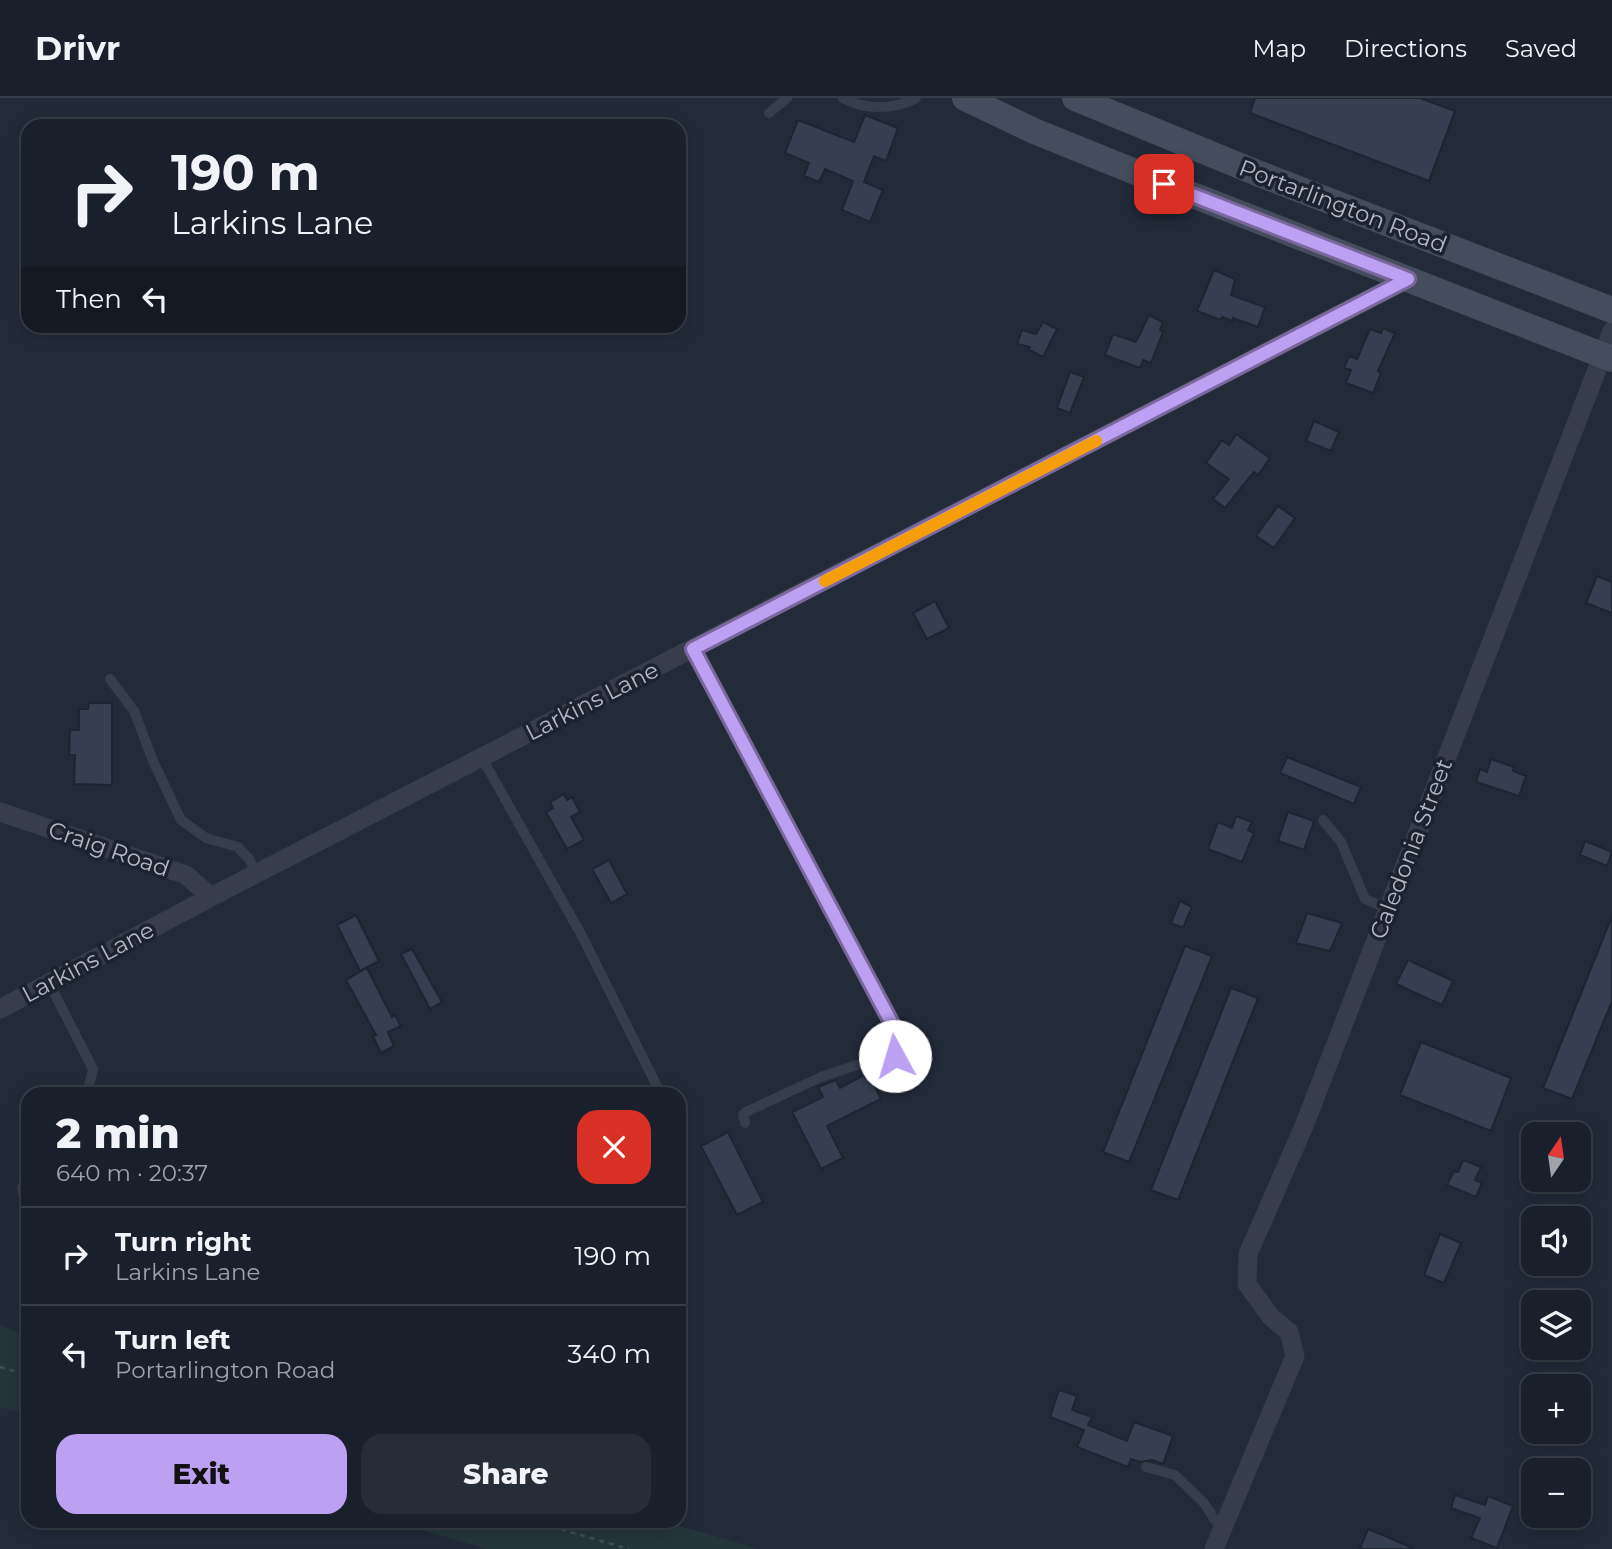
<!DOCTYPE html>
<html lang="en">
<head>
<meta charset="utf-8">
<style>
  :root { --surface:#1a202b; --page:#272d37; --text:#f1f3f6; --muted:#9fa3a9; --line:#383e47; --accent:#bca0f2 }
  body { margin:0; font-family:Montserrat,sans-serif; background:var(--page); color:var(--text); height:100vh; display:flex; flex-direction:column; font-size:26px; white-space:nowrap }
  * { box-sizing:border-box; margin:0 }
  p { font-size:23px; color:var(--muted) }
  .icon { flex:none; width:38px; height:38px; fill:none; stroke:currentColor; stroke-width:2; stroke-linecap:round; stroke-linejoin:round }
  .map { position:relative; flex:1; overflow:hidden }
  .panel { position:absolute; left:21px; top:989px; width:665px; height:441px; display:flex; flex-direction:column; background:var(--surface); border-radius:21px; box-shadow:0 4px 18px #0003,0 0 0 2px var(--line) }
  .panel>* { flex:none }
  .top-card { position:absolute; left:21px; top:21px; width:665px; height:214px; border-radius:21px; box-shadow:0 4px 18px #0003,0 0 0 2px var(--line); background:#1a202b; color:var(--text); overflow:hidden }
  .needle { width:46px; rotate:13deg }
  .buttons { position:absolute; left:1521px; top:1024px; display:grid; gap:14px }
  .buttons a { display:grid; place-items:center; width:70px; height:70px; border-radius:14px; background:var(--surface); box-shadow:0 4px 18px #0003,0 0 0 2px var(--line); font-size:35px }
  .pin { position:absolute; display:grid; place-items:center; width:60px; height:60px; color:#fff; margin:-30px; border-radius:14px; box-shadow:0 4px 10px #0006 }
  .me { position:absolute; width:77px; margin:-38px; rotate:354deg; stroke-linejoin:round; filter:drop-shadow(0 0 5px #0008) }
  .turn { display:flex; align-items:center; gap:24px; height:147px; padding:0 35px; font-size:32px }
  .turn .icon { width:91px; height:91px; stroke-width:2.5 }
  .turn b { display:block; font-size:49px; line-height:60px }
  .then { display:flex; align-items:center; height:66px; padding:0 35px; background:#0003; gap:14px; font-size:26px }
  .round { display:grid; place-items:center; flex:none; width:74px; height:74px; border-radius:21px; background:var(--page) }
  .headline { display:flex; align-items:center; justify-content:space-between; height:119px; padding:0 35px }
  h1 { font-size:42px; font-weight:800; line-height:52px }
  .primary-button { display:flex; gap:14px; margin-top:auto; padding:14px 35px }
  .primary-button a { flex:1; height:80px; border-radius:21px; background:var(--accent); color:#111; font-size:28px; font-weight:800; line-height:80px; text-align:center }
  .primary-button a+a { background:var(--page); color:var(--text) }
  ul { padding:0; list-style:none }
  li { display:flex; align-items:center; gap:21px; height:98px; padding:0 35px; border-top:2px solid var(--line) }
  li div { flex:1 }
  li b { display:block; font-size:26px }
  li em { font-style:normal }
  header { display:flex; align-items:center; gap:42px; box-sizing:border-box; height:98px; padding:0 35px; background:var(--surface); border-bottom:2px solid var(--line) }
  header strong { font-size:33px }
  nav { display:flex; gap:38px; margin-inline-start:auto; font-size:24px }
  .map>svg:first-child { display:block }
  .green { fill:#25363a }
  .building { fill:#353f50; stroke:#1e2430; stroke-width:2 }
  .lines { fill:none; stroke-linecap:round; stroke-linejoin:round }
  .path { stroke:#3e5052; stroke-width:2.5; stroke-dasharray:5 5; stroke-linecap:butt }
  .service { stroke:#373d4a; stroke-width:10 }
  .minor { stroke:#373d4a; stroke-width:19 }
  .secondary { stroke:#454c5c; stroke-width:26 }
  .route-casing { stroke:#7a689d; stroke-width:18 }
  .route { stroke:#bca0f2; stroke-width:12 }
  .slow { stroke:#f59e0b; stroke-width:12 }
  .labels { text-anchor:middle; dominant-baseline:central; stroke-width:7; stroke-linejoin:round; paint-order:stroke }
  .street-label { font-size:23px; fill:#b2b8c5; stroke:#1c222e }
</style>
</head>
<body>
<header>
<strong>Drivr</strong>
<nav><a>Map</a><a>Directions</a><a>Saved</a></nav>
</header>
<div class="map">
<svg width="1612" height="1451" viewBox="0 0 1612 1451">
  <rect width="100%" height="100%" fill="#232b39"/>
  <path class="green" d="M0 1228 28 1236V1317L0 1309Z
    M391 1423H663L759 1451H488Z"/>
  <path class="building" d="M1255 0H1420L1455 13 1429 83 1250 15Z
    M865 17 898 30 886 63 874 58 864 84 883 92 870 124 842 112 853 83 825 71 819 84 804 78 809 65 785 55 798 22 854 44Z
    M1214 172 1235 181 1231 197 1265 209 1258 229 1233 220V223L1222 219 1221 222 1197 213Z
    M1149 217 1163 224 1160 232 1163 234 1151 265 1143 262 1140 270 1105 257 1113 236 1136 244Z
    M1043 224 1057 231 1043 259 1029 252 1030 249 1017 246 1022 232 1036 236Z
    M1383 230 1395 235 1378 273 1381 275 1373 295 1346 285 1351 272 1344 270 1349 258 1357 261 1370 231 1381 235Z
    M1070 274 1084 279 1070 315 1057 310Z
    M1314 323 1339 334 1331 353 1306 343Z
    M1236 336 1270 360 1258 377 1254 374 1225 410 1213 401 1229 381 1206 365 1222 342 1229 347Z
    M1278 408 1295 420 1274 450 1256 438Z
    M1597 478 1612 484V515L1586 505Z
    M935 503 949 530 927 541 913 515Z
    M89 605H112V687L74 686 75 657H69L70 632H79V611H88Z
    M1287 659 1361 689 1354 706 1280 675Z
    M1491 661 1514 669 1513 673 1526 678 1519 698 1476 684 1480 671 1487 674Z
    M564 696 567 702 572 699 580 714 571 719 584 742 567 751 546 714 553 710 550 704Z
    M1288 714 1314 723 1304 752 1278 743Z
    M1236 718 1252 724 1248 732 1254 735 1242 764 1208 751 1218 724 1232 730Z
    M1585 743 1612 754 1607 768 1580 757Z
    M609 762 627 796 611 805 592 771Z
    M1180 803 1192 809 1183 830 1171 825Z
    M1307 815 1342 825 1330 853 1296 845Z
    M356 817 379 863 360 873 337 827Z
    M1612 818V903L1572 1001 1543 990Z
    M1185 848 1212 858 1129 1064 1103 1054Z
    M412 851 442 904 430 911 401 856Z
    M1408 862 1453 883 1442 907 1396 886Z
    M367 870 392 919 395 917 401 928 388 934 394 948 381 955 373 938 376 937 346 882Z
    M1231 890 1258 900 1178 1102 1151 1092Z
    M1421 944 1511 980 1491 1033 1400 997Z
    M868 975 881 1001 827 1028 843 1060 821 1071 792 1014 823 999 818 989 836 982 840 990Z
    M728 1034 763 1104 737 1117 701 1048Z
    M1463 1062 1481 1069 1475 1082 1482 1085 1476 1099 1447 1087 1454 1073 1458 1074Z
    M1440 1136 1461 1145 1444 1185 1424 1177Z
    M1059 1292 1077 1298 1072 1312 1092 1319 1088 1327 1127 1343 1134 1324 1173 1338 1163 1366 1152 1362 1140 1364 1131 1361 1128 1369 1077 1349 1084 1332 1050 1319Z
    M1455 1397 1485 1407 1488 1398 1513 1408 1497 1450 1471 1440 1480 1420 1451 1410Z
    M1368 1431 1385 1438 1415 1451H1360Z"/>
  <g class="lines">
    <path class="path" d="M0 1269 28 1277
      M532 1423 629 1451"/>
    <path class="service" d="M843 0C865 12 894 12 916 0
      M769 15 787 0
      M693 551 898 937 895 958 886 983
      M110 581 134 613 153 663 181 722 206 740 238 749 250 762 256 776
      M482 660 582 838 661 996
      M1323 722 1341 744 1365 801 1388 811
      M49 885 93 971 87 996
      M745 1025 743 1017 746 1014 821 979 895 954
      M28 1074 22 1090 28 1123
      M1146 1369 1175 1377 1203 1404 1222 1432"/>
    <path class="minor" d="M0 714 186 777 211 799
      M0 911 211 799 1408 181
      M1214 1451 1295 1258 1289 1234 1271 1219 1247 1186 1248 1156 1304 1028 1612 233"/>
    <path class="secondary" d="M965 0 1034 33 1190 96 1612 261
      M1075 0 1257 75 1612 212"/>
  </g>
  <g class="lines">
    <g class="route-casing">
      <path id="route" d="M895 958 898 937 693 551 1408 181 1164 86"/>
    </g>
    <use href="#route" class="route"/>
    <path class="slow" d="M825 483 1096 343"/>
  </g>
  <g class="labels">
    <g class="street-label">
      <text transform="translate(1343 108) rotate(21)">Portarlington Road</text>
      <text transform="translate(592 603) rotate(-27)">Larkins Lane</text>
      <text transform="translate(109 751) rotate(19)">Craig Road</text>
      <text transform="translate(1411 751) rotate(-69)">Caledonia Street</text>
      <text transform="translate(88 864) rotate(-28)">Larkins Lane</text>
    </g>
  </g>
</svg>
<div class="buttons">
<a><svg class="needle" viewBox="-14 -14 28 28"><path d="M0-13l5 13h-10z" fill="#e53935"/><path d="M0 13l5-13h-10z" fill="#9fa3a9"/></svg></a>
<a><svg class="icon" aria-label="sound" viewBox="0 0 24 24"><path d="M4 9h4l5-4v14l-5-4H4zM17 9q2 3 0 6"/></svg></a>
<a><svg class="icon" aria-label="layers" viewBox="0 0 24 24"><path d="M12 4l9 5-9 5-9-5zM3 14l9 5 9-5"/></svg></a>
<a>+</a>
<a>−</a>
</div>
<div class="pin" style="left:1164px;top:86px;background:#d93025"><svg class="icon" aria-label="arrive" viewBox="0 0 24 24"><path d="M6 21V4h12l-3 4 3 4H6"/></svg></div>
<svg class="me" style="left:895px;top:958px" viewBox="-20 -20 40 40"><circle r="19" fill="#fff"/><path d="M0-13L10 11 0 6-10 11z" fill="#bca0f2"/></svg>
<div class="top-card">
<div class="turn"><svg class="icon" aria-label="right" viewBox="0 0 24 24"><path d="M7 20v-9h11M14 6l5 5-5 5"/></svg><div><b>190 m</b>Larkins Lane</div></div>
<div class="then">Then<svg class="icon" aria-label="left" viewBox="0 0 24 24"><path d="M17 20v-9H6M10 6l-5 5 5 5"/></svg></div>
</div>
<section class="panel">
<div class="headline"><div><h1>2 min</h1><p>640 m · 20:37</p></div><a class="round" style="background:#d93025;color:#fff"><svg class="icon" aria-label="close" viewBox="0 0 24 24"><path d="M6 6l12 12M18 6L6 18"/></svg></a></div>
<ul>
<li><svg class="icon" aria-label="right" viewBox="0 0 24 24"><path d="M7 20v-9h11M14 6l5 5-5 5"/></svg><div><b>Turn right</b><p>Larkins Lane</p></div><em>190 m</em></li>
<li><svg class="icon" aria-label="left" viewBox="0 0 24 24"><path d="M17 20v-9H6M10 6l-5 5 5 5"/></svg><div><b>Turn left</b><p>Portarlington Road</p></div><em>340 m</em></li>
</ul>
<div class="primary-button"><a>Exit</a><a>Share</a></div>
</section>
</div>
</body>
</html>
